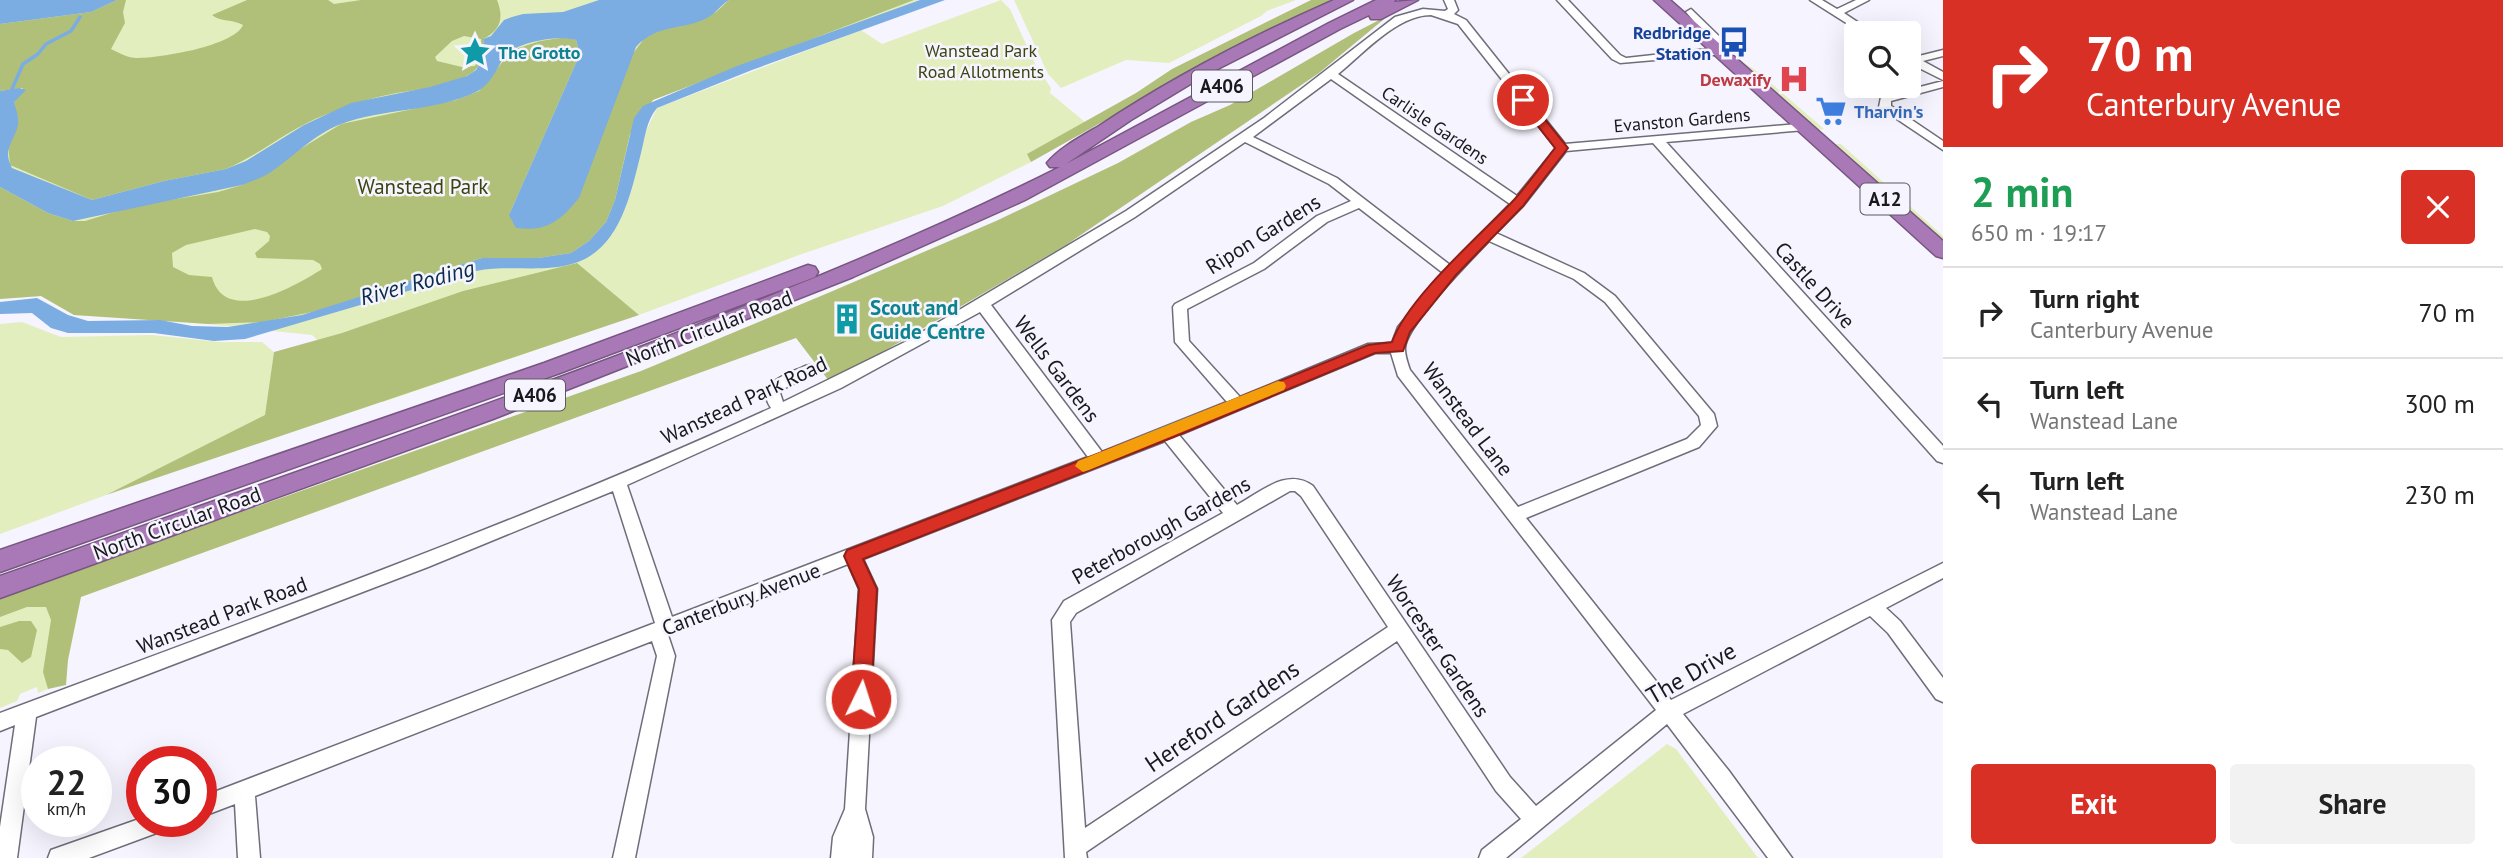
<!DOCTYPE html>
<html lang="en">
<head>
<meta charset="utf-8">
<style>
  :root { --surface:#fff; --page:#f2f2f2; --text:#222; --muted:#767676; --line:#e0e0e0; --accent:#d93025 }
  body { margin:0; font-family:"PT Sans",sans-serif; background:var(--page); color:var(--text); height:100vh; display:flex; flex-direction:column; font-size:26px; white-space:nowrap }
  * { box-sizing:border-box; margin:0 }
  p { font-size:23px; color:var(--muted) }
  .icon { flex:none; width:38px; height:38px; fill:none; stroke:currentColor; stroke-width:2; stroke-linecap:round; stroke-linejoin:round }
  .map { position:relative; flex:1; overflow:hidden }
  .details { display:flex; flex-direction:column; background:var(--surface); width:560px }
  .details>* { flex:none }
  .top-card { background:#d93025; color:#fff; overflow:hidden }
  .fabs { position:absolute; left:1844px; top:21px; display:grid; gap:14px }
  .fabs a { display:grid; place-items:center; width:77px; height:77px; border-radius:7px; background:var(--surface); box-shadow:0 7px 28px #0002; font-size:35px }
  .speed { position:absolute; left:21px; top:746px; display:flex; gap:14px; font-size:35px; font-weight:700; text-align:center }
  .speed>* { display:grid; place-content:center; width:91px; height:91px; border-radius:50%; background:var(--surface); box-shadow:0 7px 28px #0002; line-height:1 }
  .speed small { font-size:18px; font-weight:400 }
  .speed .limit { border:10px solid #d22; background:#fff; color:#111 }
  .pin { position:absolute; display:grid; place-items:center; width:60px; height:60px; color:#fff; margin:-30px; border:4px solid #fff; border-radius:50%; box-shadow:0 2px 7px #0007 }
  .me { position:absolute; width:77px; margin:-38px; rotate:4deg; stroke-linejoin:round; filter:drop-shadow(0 0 5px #0008) }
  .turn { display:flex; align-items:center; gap:24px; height:147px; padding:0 28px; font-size:32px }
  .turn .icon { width:91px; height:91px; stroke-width:2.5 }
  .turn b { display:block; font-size:49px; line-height:60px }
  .round { display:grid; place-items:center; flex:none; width:74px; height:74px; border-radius:7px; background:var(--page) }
  .head { display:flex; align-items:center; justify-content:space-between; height:119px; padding:0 28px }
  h1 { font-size:42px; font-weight:700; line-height:52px; color:#1e9e55 }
  .action { display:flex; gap:14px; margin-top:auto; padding:14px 28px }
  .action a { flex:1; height:80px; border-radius:7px; background:var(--accent); color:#fff; font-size:28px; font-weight:700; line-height:80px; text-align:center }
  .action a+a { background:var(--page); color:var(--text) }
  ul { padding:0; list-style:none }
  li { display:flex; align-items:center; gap:21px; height:91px; padding:0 28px; border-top:2px solid var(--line) }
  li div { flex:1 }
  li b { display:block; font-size:26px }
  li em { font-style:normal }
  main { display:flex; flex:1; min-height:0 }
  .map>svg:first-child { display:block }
  .green { fill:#e3eebe }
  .forest { fill:#b1c079; fill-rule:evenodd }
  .water { fill:#7bace2 }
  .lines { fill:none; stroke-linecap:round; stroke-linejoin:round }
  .stream { stroke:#7bace2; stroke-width:3.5 }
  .minor-casing { stroke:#6f6d7a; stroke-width:3 }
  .highway-casing { stroke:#775781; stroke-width:3 }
  .minor { fill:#fff; fill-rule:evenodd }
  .highway { fill:#a979b7; fill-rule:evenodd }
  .route { fill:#d93025; stroke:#8d1f18; stroke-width:2 }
  .slow { fill:#f59e0b }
  .labels { text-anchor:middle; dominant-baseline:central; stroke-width:5; stroke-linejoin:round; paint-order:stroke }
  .far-transit-label { font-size:18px; font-weight:bold; fill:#164399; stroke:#f6f4fe; text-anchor:end }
  .far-park-label { font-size:18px; fill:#3b430e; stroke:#f6f4fe }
  .far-culture-label { font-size:18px; font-weight:bold; fill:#0d838f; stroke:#f6f4fe; text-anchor:start }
  .far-health-label { font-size:18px; font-weight:bold; fill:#be3a42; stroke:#f6f4fe; text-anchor:end }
  .far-shop-label { font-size:18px; font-weight:bold; fill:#366cbe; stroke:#f6f4fe; text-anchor:start }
  .far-street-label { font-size:18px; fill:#19181d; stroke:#f6f4fe }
  .shield { fill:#f6f4fe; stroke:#5b5a60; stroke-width:2 }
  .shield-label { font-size:19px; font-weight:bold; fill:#19181d }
  .park-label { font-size:21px; fill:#3b430e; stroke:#f6f4fe }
  .street-label { font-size:21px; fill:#19181d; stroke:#f6f4fe }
  .culture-label { font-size:21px; font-weight:bold; fill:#0d838f; stroke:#f6f4fe; text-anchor:start }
  .water-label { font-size:23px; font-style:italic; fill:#072c4e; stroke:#f6f4fe }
  .near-street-label { font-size:24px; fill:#19181d; stroke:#f6f4fe }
</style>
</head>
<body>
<main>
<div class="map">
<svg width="1943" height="858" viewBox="0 0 1943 858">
  <rect width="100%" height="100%" fill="#f6f4fe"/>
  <path class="green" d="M0 0H920L653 100 612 235 628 199 645 133 657 108 861 30 882 44 1001 0 1010 9 1036 66 1051 88 1050 93 1085 122 1028 154 1031 162 943 206 799 255 639 315 591 275 571 338 383 402 312 335 159 319 74 315 41 296 0 299Z
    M1014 0H1296L1267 11 1261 16 1169 63 1126 60 1061 88 1048 74Z
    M1732 55 1758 72 1824 129 1815 130 1731 57Z
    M1832 144H1841L1943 236V245Z
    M22 322 61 337 152 335 220 342H262L274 352 266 415 106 495 0 534V324Z
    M69 570 48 689 38 693 37 687 20 694 17 701 0 708V597Z
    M1667 744 1676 749 1758 858H1521Z"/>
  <path class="forest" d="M117 0H126L123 12 125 23 111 49C119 53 128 58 137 58 160 58 234 46 243 25 233 19 220 22 212 15L247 0H328L334 4 361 0H497C504 18 501 30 483 39L486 54C482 61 478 69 470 74 448 88 417 89 392 94 370 98 346 107 325 115 290 128 261 154 226 169L164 181 92 200 10 165 8 143 18 121 14 102 23 88 0 91V24L91 12ZM464 36 481 39 482 52 475 66 462 67 437 61 435 57 452 41Z
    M729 0H914L653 100 630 134 615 200 606 222 589 241 571 253 538 258H482L317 311 263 322 208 324 74 315 41 296 0 299V187L48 213 73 221H85L134 206 218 192 242 185 341 124 456 100 479 91 512 50 540 41 567 37 576 40 580 54 509 215 647 35 716 12ZM255 229 267 232 270 236 269 241 255 253 257 258 313 260 320 264 322 269C294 287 225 326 212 277L189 275 173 267 172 253 186 245Z
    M1311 0H1332L1218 57 1031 162 1027 154 1136 93 1172 69Z
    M1389 15 1319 73 1066 245 850 371 829 381 796 338 81 597 68 660 66 685 48 689 43 672 51 620 46 607H27L0 617V597L641 371 828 293 996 221 1118 163 1191 122 1230 105 1354 33Z
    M577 263 639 315 106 495 265 415 274 352 342 333 463 291Z
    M19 621H31L37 630 31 657 22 663 8 650 0 649V627Z"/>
  <path class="water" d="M0 0H117L91 12 0 24Z
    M599 0H729C721 5 716 13 707 18 681 31 658 23 636 47L579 198C560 221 547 232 516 228L509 215 580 54 576 40C560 35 523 41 510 52 497 61 496 82 476 92 434 112 385 108 341 124 315 134 294 156 271 172 262 178 252 181 242 185L73 221 48 213 0 187V91L19 88 26 90 14 102C16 109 19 117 18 125 14 142 2 149 12 168L92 200 164 181 226 169 246 161 304 125 351 103 430 87 467 76 476 70 486 54 483 39 491 36 504 20 512 17 523 14 563 12Z
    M920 0H945L752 70 657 108C646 121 645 138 641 153 631 192 621 246 578 262 547 274 509 264 476 271L245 339 214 341 154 333H68L51 328 32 313 0 314V302L37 298 68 315 88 321 160 320 192 326 228 327 302 315 482 258H538L571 253 589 241 606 222 615 200 634 118 643 106 737 66Z"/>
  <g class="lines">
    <path class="stream" d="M12 89 23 64 38 54 46 44 71 31 80 17"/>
    <g class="minor-casing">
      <path id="minor" d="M1444 0H1454L1458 10 1454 14 1466 20 1565 144 1809 123V129L1805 130 1666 142 1943 446V463L1937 461 1653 143 1566 151 1523 206 1496 233 1584 273 1615 296 1714 414 1717 426 1699 447 1526 518 1671 700 1943 563V578L1886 608 1900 621 1943 678V702L1936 699 1888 633 1870 616 1683 714 1729 771 1792 858H1768L1667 724 1506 858H1479L1482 850 1521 819 1496 791 1397 641 1086 852 1087 858H1065L1052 620 1064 601 1223 513 1165 441 863 559 877 589 865 809 873 837 872 858H831L833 837 845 809 859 589 848 564 668 635 675 656 635 858H613L657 656 652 641 255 796 260 858H238L235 804 201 817V797L655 623 613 491 428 567 36 717 17 858H0V827L15 725 0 731V713C259 616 520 523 771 408 754 383 786 375 805 366L810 365 817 370 815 374 783 389 780 393 783 402 907 341 1126 211 1264 118 1395 17 1423 9 1445 11 1448 9ZM1431 15 1458 24 1556 148 1517 196 1338 74C1364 53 1397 15 1431 15ZM1331 79 1510 204 1450 265 1337 178 1253 137ZM1245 142 1329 184 1351 201 1317 216 1254 263 1175 304 1173 307 1175 342 1227 402 1102 452 991 305 1135 217ZM1359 208 1443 273 1398 327 1392 343 1368 344 1240 397 1189 341 1187 309 1264 269 1327 222ZM1489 241 1574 279 1605 302 1699 416 1701 425 1687 439 1518 507 1410 370C1408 364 1405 356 1405 349 1404 327 1472 259 1489 241ZM980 312 1088 457 672 617 627 485 841 388ZM1375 353H1391L1398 376 1656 710 1536 806 1510 777 1313 486C1287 467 1261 492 1237 505L1179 435ZM1290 491H1295L1301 496 1388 627 1085 828 1070 622 1076 613Z
        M1557 0H1568L1620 55 1626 58 1717 48 1686 12 1691 9 1724 41 1729 51 1724 54 1620 63 1612 59Z
        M1810 0H1822L1837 9 1856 0H1869L1844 13 1874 33H1862Z
        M1943 50V56L1923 61 1943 72V80L1909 63V55L1915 57Z
        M1943 81V87L1891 101V106L1943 141V150L1879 107 1881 97Z
        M142 818V821H173L170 828 89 858H48L51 850Z"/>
    </g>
    <g class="highway-casing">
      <path id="highway" d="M1334 0H1353L1202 77 1131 120 1066 164 1329 23 1376 0H1395L1394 2 1418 0 1381 19H1371L1369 15 1340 29 1025 200 853 277 493 419 0 598V576C219 499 439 424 656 341 792 288 929 233 1060 167H1050L1047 163C1059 148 1082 136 1099 126 1173 77 1252 36 1334 0Z
        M1654 0H1670L1943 241V258L1936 256Z
        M808 265 815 267 818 272 815 277 560 373 0 572V550L544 363Z"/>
    </g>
    <use href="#minor" class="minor"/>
    <use href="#highway" class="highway"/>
  </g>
  <path class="route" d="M1519 97H1527L1568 148 1523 206 1456 275 1410 332 1403 351 1375 353 1174 437 863 559 877 589 871 699 868 705 861 708 854 705 851 699 859 589 844 556 847 550 1162 429 1368 345 1392 342C1407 299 1477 238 1511 203 1527 186 1541 166 1555 148L1519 102Z"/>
  <path class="slow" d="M1278 381 1284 382 1286 386 1284 390 1089 470 1083 472 1075 466 1078 461Z"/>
  <defs>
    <g id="bus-bare" transform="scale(2.415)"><path d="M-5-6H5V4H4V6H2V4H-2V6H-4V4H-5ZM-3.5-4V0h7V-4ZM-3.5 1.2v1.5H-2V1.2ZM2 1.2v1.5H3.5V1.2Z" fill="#1a4fb4" stroke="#f6f4fe" stroke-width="2.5" paint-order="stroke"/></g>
    <g id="sight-bare" transform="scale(2.415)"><path d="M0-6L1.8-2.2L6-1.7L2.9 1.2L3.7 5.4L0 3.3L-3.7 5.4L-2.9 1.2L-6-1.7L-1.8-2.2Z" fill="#0f9aa8" stroke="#f6f4fe" stroke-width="2.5" paint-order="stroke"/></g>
    <g id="hospital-bare" transform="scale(2.415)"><path d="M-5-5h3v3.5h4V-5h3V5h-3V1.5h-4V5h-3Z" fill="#e0444e" stroke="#f6f4fe" stroke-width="2.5" paint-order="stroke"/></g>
    <g id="supermarket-bare" transform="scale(2.415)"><path d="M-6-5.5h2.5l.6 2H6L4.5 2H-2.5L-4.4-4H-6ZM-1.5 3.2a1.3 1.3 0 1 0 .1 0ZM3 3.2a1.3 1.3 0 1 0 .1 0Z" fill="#3f7fe0" stroke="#f6f4fe" stroke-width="2.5" paint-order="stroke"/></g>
    <g id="building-bare" transform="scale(2.415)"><path d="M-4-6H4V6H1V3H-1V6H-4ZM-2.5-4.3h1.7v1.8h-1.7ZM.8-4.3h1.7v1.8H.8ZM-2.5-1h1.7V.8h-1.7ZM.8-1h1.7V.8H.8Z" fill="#0f9aa8" stroke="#f6f4fe" stroke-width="2.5" paint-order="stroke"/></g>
  </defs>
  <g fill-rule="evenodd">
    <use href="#bus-bare" x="1734" y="42"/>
    <use href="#sight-bare" x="475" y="52"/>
    <use href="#hospital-bare" x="1794" y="79"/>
    <use href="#supermarket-bare" x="1831" y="111"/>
    <use href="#building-bare" x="847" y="319"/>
  </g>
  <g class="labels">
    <g class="far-transit-label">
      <text x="1711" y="32">Redbridge<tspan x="1711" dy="21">Station</tspan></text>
    </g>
    <g class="far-park-label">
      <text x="981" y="50">Wanstead Park<tspan x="981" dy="21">Road Allotments</tspan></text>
    </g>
    <g class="far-culture-label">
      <text x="498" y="52">The Grotto</text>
    </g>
    <g class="far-health-label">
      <text x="1771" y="79">Dewaxify</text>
    </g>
    <g class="far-shop-label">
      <text x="1854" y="111">Tharvin's</text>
    </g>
    <g class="far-street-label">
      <text transform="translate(1682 120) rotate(-5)">Evanston Gardens</text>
      <text transform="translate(1435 125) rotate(34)">Carlisle Gardens</text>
    </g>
    <g class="shield">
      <rect x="1192" y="70.5" width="60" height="31" rx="5"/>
      <rect x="1860.5" y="183.5" width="49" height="31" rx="5"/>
      <rect x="505" y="379.5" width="60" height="31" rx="5"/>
    </g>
    <g class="shield-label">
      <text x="1222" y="86">A406</text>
      <text x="1885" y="199">A12</text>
      <text x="535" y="395">A406</text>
    </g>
    <g class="park-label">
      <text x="423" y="186">Wanstead Park</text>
    </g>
    <g class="street-label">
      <text transform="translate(1263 234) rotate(-32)">Ripon Gardens</text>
      <text transform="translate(1815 285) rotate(48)">Castle Drive</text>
      <text transform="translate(709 328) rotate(-21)">North Circular Road</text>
      <text transform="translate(1057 369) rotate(53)">Wells Gardens</text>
      <text transform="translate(744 400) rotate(-25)">Wanstead Park Road</text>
      <text transform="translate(1468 419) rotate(53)">Wanstead Lane</text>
      <text transform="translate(177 523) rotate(-20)">North Circular Road</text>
      <text transform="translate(1161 530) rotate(-29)">Peterborough Gardens</text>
      <text transform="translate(741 599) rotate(-21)">Canterbury Avenue</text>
      <text transform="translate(222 615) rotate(-21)">Wanstead Park Road</text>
      <text transform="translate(1438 646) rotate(56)">Worcester Gardens</text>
    </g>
    <g class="culture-label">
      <text x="870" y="307">Scout and<tspan x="870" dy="24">Guide Centre</tspan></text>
    </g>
    <g class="water-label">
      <text transform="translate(417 282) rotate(-15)">River Roding</text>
    </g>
    <g class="near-street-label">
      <text transform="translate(1691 673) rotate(-30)">The Drive</text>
      <text transform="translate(1222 716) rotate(-34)">Hereford Gardens</text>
    </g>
  </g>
</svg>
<div class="fabs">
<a><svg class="icon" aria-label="search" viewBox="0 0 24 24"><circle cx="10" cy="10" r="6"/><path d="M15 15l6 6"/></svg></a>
</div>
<div class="speed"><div>22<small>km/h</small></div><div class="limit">30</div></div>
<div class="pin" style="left:1523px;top:100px;background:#d93025"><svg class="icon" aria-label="arrive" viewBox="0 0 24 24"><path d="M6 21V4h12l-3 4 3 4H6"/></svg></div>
<svg class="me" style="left:861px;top:699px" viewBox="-20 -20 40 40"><circle r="17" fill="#d93025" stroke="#fff" stroke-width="3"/><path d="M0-11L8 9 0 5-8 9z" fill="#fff"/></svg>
</div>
<section class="details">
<div class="top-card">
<div class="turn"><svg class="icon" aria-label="right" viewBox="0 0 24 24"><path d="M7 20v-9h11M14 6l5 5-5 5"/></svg><div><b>70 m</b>Canterbury Avenue</div></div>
</div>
<div class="head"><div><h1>2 min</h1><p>650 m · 19:17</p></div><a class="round" style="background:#d93025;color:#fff"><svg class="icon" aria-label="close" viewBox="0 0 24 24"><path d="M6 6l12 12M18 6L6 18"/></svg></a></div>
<ul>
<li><svg class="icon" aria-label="right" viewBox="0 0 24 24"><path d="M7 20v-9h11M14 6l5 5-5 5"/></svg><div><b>Turn right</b><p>Canterbury Avenue</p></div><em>70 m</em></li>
<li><svg class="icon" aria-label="left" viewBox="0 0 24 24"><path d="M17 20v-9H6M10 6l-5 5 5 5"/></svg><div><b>Turn left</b><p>Wanstead Lane</p></div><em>300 m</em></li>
<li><svg class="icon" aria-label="left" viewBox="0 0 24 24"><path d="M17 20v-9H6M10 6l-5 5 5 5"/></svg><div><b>Turn left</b><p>Wanstead Lane</p></div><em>230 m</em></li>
</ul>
<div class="action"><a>Exit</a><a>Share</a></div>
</section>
</main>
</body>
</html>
